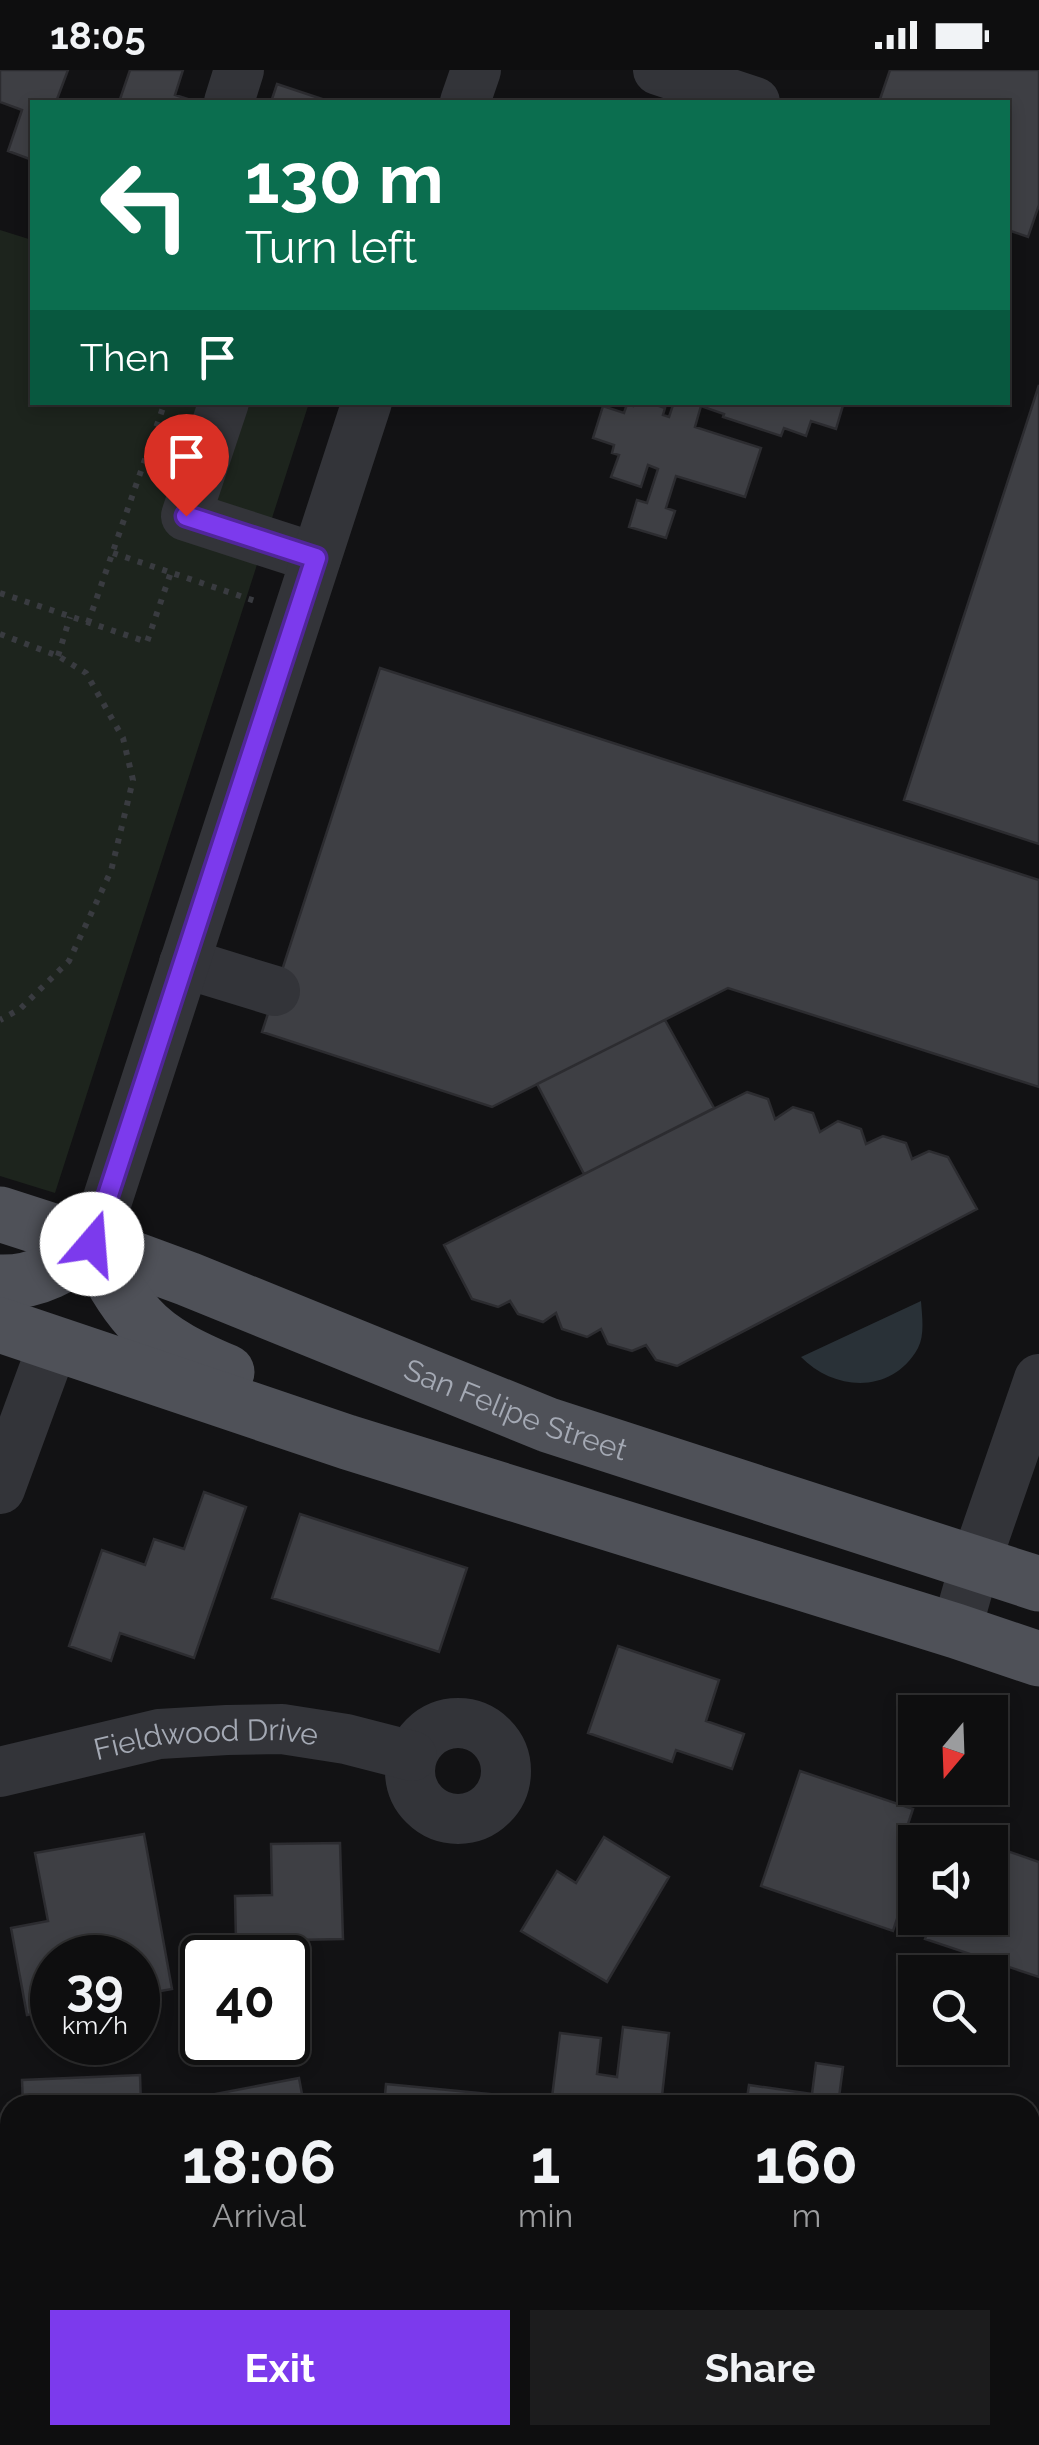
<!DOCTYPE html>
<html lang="en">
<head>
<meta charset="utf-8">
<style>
  :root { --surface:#0e0e0f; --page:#1c1c1d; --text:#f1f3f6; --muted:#9b9c9e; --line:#2e2e2f; --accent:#7c3aed }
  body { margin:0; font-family:Raleway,sans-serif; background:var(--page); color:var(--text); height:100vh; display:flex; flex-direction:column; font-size:38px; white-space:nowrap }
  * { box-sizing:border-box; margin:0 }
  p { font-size:32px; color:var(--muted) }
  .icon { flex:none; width:55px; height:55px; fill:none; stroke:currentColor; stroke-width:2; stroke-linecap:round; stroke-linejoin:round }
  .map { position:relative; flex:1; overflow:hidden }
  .panel { position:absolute; left:0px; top:2025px; width:1040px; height:350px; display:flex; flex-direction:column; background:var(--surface); border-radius:30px 30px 0 0; box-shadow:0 5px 15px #0003,0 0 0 2px var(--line) }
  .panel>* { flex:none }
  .hud { position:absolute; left:30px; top:30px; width:980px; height:305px; border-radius:0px; box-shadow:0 5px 15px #0003,0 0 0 2px var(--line); background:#0b6e4f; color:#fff; overflow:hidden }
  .needle { width:65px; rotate:199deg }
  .buttons { position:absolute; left:898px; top:1625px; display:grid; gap:20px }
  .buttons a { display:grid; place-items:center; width:110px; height:110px; border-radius:0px; background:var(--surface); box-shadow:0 5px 15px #0003,0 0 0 2px var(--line); font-size:50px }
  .speed { position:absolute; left:30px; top:1865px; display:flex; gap:20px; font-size:50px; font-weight:700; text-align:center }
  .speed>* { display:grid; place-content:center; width:130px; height:130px; border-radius:50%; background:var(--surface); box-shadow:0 5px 15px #0003,0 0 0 2px var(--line); line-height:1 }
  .speed small { font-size:25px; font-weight:400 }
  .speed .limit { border:5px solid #111; border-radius:15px; background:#fff; color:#111 }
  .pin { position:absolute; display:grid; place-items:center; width:85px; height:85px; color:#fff; margin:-102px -42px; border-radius:50% 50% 50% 0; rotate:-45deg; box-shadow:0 0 10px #0007 }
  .pin .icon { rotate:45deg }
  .me { position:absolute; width:110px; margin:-55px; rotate:18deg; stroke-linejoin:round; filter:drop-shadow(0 0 8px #0008) }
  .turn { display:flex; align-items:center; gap:35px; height:210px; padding:0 50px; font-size:45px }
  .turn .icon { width:130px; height:130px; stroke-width:2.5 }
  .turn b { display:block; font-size:70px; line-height:85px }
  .then { display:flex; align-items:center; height:95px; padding:0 50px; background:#0003; gap:20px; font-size:38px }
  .eta { display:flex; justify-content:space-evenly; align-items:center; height:170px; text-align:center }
  .eta b { font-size:60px; font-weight:700; line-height:70px }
  .action { display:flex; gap:20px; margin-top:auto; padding:20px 50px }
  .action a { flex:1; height:115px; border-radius:0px; background:var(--accent); color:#fff; font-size:40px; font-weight:700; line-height:115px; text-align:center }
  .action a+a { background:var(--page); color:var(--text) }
  .status { display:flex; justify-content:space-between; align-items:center; height:70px; padding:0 50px; background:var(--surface); direction:ltr }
  .status svg { height:28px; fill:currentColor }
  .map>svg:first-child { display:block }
  .green { fill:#1d241d }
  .water { fill:#293137 }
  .building { fill:#3e3f44; stroke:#2c2c30; stroke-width:2.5 }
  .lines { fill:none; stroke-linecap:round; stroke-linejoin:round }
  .path { stroke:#393b40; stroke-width:6; stroke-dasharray:5 8; stroke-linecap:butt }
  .minor { stroke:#333439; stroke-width:50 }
  .major { stroke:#4f5158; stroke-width:55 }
  .route-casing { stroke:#51269a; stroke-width:25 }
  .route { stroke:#7c3aed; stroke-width:18 }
  .labels { text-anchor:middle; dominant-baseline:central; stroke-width:10; stroke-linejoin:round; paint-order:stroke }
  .street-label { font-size:30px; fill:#a4a9b4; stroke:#0d0d0f }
</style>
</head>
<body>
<div class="status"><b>18:05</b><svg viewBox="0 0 49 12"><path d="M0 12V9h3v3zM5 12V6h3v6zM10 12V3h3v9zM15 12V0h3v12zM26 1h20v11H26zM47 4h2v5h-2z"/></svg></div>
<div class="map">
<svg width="1039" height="2375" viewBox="0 0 1039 2375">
  <rect width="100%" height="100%" fill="#121214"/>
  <path class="green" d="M0 160 32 170V332L309 333 55 1123 0 1106Z"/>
  <path class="water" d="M921 1231C922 1246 925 1265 918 1278 892 1325 834 1321 801 1287Z"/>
  <path class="building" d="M0 0H68L56 32H32V90L8 81 22 40 0 32Z
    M130 0H183L175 25 197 32H119Z
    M890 0H1039V135L1028 167 1008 160V32H879Z
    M277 14 331 32H271Z
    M1039 315V774L904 730Z
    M634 332H648L665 338 663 345 669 347 674 332H844L836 359 811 351 806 366 784 358 781 366 723 347 724 344 701 336 695 357 761 378 745 427 676 406 666 438 675 441 666 468 629 457 637 430 647 433 658 399 648 395 641 417 611 407 619 385 612 383 614 375 593 368 603 336 624 343 627 334 633 336Z
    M380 598 1039 810V1017L728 918 492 1037 262 962Z
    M665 950 714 1038 584 1104 537 1014Z
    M747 1022 768 1029 775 1049 793 1037 813 1043 820 1062 838 1051 861 1059 866 1074 883 1066 906 1073 912 1089 929 1081 948 1087 977 1139 677 1296 656 1290 646 1275 632 1281 608 1274 601 1259 587 1267 562 1259 556 1243 543 1252 518 1244 510 1231 498 1237 472 1229 444 1175Z
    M204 1422 246 1437 194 1588 120 1563 111 1591 69 1576 102 1480 145 1495 154 1469 184 1479Z
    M300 1444 467 1498 439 1582 272 1528Z
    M618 1576 719 1610 706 1651 744 1664 732 1699 676 1680 672 1692 588 1663Z
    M800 1701 913 1739 899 1781 915 1786V1795L893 1861 761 1816Z
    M144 1764 172 1919 138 1925V1888H52V1940L27 1945 11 1858 48 1851 35 1783Z
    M604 1767 669 1807 607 1912 521 1861 557 1801 576 1813Z
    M340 1773 343 1869 236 1871 235 1826 272 1825 271 1774Z
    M990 1775 1039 1792V1907L925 1869 933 1848H990Z
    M623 1957 669 1963 661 2035H551L560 1963 601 1968 597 2004 617 2007Z
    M816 1993 843 1997 838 2035H746L749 2015 812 2024Z
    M140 2005 141 2035H23L22 2010Z
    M299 2008 304 2035H207L205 2026Z
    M386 2014 511 2026 510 2035H384Z
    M174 2365 176 2375H90L170 2365Z
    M212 2365H307V2375H213Z
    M368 2365H493L492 2375H368Z
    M530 2365H657L656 2375H529Z
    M705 2365H793L791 2375H702Z
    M846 2365H925L963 2373 844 2375Z"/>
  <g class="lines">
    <path class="path" d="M113 483 258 532
      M0 523 147 572 171 502
      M88 553 165 332
      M0 564 58 586 86 603 123 668 133 710 111 801 69 891 20 939 0 950
      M58 586 70 547"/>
    <g class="minor">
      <path d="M658 0 755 32"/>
      <path d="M229 32 239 0"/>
      <path d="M465 32 476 0"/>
      <path d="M224 332 186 446 316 488"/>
      <path d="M184 893 275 921"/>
      <path d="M93 1174 367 332"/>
      <path d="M0 1419 54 1272"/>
      <path d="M956 1561 975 1494 1039 1309"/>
      <circle cx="458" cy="1701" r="48"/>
      <path id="s1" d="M0 1702 159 1664 227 1660 282 1659 346 1669 412 1686"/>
      <path d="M0 2184 10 2193"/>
      <path d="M1030 2254 1039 2256"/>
      <path d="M0 2277 10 2275"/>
    </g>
    <g class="major">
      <path id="s2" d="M0 1144 93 1174 188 1209 548 1355 1039 1514"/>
      <path d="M93 1174C106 1199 119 1226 139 1248 162 1274 197 1289 227 1302"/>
      <path d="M0 1212C38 1213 64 1196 93 1174"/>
      <path d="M0 1255 347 1372 956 1561 1039 1589"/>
    </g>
  </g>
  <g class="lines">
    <g class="route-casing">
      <path id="route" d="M92 1174 316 488 186 446"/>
    </g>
    <use href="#route" class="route"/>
  </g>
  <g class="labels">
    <g class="street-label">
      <text stroke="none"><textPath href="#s2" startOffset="552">San Felipe Street</textPath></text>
      <text stroke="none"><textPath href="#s1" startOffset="210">Fieldwood Drive</textPath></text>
    </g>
  </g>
</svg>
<div class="buttons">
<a><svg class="needle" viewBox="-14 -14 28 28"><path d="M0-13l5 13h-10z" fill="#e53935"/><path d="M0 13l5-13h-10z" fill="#9b9c9e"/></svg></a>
<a><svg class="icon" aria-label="sound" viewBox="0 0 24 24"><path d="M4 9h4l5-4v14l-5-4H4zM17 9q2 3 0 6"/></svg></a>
<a><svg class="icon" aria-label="search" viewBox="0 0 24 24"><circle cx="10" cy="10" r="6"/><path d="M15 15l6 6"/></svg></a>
</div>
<div class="speed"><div>39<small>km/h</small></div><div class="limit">40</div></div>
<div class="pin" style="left:186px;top:446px;background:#d93025"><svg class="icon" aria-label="arrive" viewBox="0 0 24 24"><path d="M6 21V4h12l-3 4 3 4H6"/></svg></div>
<svg class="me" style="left:92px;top:1174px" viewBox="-20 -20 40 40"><circle r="19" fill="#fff"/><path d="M0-13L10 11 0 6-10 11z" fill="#7c3aed"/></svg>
<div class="hud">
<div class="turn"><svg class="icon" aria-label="left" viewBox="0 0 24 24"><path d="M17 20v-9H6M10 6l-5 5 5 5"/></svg><div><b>130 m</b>Turn left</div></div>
<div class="then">Then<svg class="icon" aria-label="arrive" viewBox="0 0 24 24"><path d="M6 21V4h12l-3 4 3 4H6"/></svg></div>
</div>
<section class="panel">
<div class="eta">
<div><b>18:06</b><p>Arrival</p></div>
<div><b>1</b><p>min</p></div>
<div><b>160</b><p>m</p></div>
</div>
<div class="action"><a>Exit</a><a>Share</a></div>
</section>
</div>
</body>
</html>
